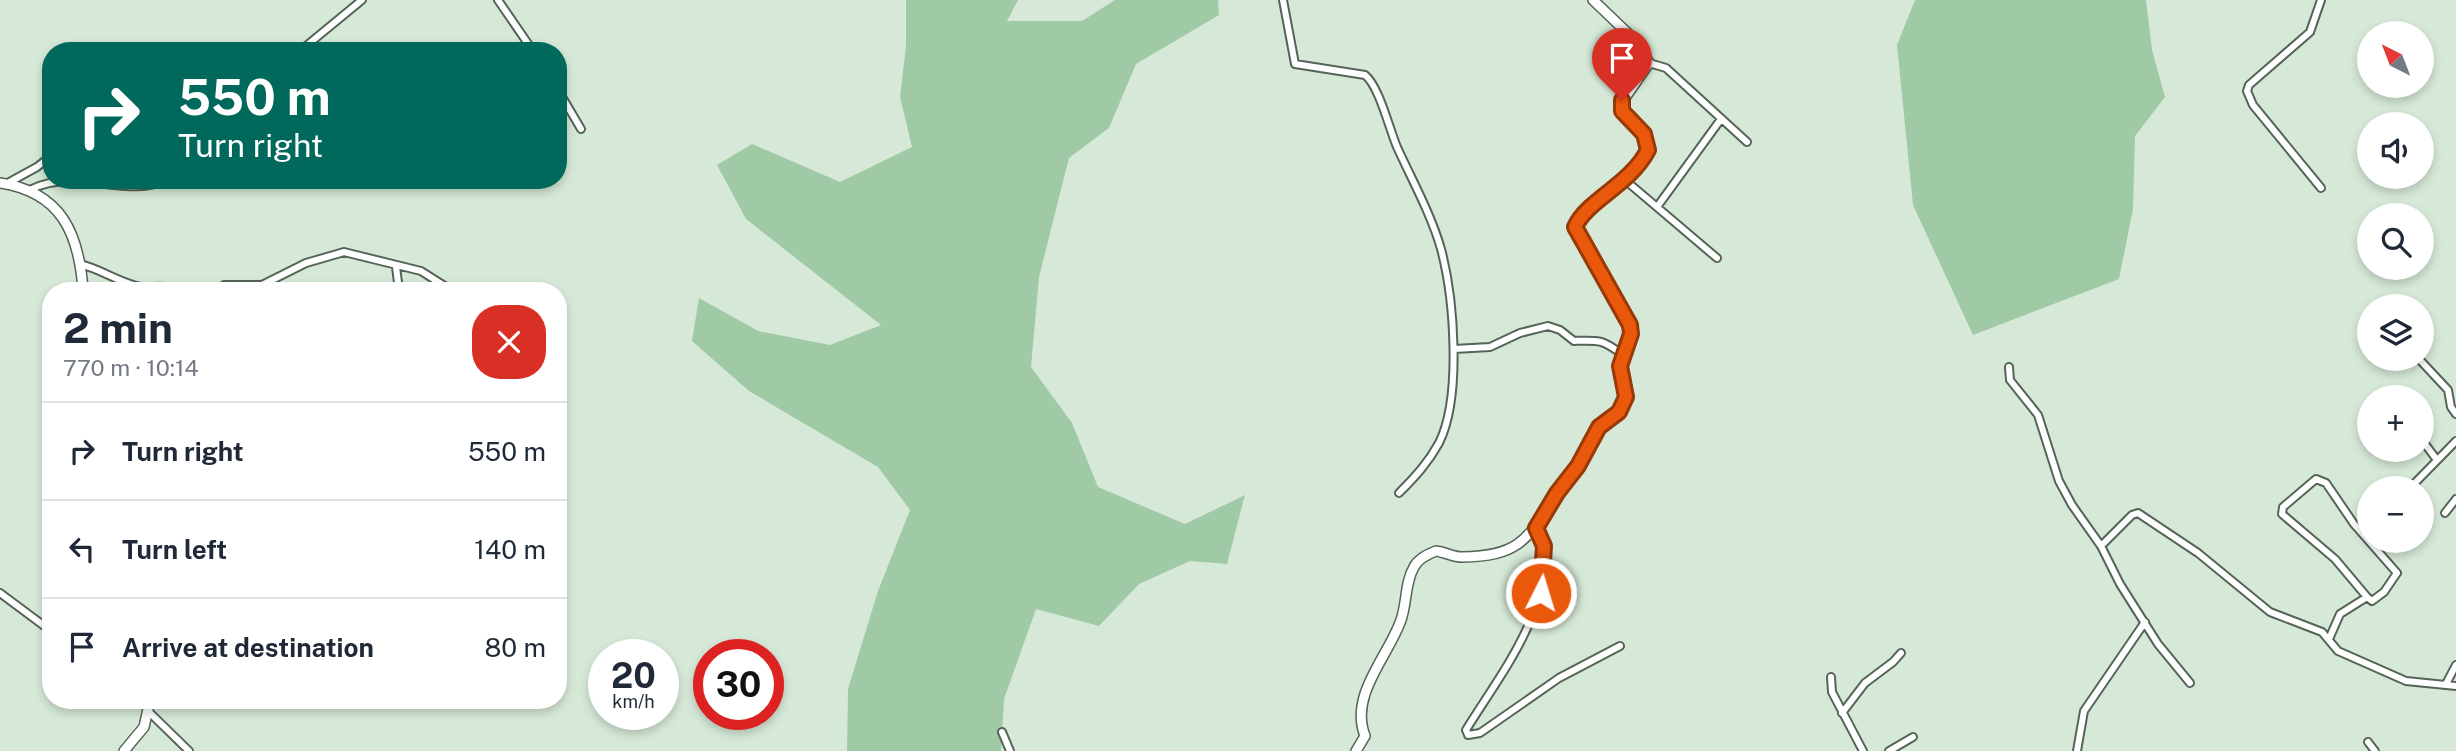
<!DOCTYPE html>
<html lang="en">
<head>
<meta charset="utf-8">
<style>
  :root { --surface:#fff; --page:#f6f6f7; --text:#1f2937; --muted:#747a83; --line:#e0e1e3 }
  body { margin:0; font-family:"Public Sans",sans-serif; background:var(--page); color:var(--text); height:100vh; display:flex; flex-direction:column; font-size:26px; white-space:nowrap }
  * { box-sizing:border-box; margin:0 }
  p { font-size:23px; color:var(--muted) }
  .icon { flex:none; width:38px; height:38px; fill:none; stroke:currentColor; stroke-width:2; stroke-linecap:round; stroke-linejoin:round }
  .map { position:relative; flex:1; overflow:hidden }
  .side { position:absolute; left:42px; top:282px; width:525px; height:427px; display:flex; flex-direction:column; background:var(--surface); border-radius:28px; box-shadow:0 4px 10px #0003 }
  .side>* { flex:none }
  .hud { position:absolute; left:42px; top:42px; width:525px; height:147px; border-radius:28px; box-shadow:0 4px 10px #0003; background:#00695c; color:#fff; overflow:hidden }
  .needle { width:46px; rotate:318deg }
  .controls { position:absolute; left:2357px; top:21px; display:grid; gap:14px }
  .controls a { display:grid; place-items:center; width:77px; height:77px; border-radius:50%; background:var(--surface); box-shadow:0 4px 10px #0003; font-size:35px }
  .speed { position:absolute; left:588px; top:639px; display:flex; gap:14px; font-size:35px; font-weight:700; text-align:center }
  .speed>* { display:grid; place-content:center; width:91px; height:91px; border-radius:50%; background:var(--surface); box-shadow:0 4px 10px #0003; line-height:1 }
  .speed small { font-size:18px; font-weight:400 }
  .speed .limit { border:10px solid #d22; background:#fff; color:#111 }
  .pin { position:absolute; display:grid; place-items:center; width:60px; height:60px; color:#fff; margin:-72px -30px; border-radius:50% 50% 50% 0; rotate:-45deg; box-shadow:0 0 7px #0007 }
  .pin .icon { rotate:45deg }
  .me { position:absolute; width:77px; margin:-38px; rotate:5deg; stroke-linejoin:round; filter:drop-shadow(0 0 5px #0008) }
  .turn { display:flex; align-items:center; gap:24px; height:147px; padding:0 21px; font-size:32px }
  .turn .icon { width:91px; height:91px; stroke-width:2.5 }
  .turn b { display:block; font-size:49px; line-height:60px }
  .round { display:grid; place-items:center; flex:none; width:74px; height:74px; border-radius:28px; background:var(--page) }
  .head { display:flex; align-items:center; justify-content:space-between; height:119px; padding:0 21px }
  h1 { font-size:42px; font-weight:700; line-height:52px }
  ul { padding:0; list-style:none }
  li { display:flex; align-items:center; gap:21px; height:98px; padding:0 21px; border-top:2px solid var(--line) }
  li div { flex:1 }
  li b { display:block; font-size:26px }
  li em { font-style:normal }
  .map>svg:first-child { display:block }
  .green { fill:#a0c9a5 }
  .lines { fill:none; stroke-linecap:round; stroke-linejoin:round }
  .street-casing { stroke:#546456; stroke-width:10 }
  .secondary-casing { stroke:#546456; stroke-width:12 }
  .street { stroke:#fff; stroke-width:6 }
  .secondary { stroke:#fff; stroke-width:9 }
  .route-casing { stroke:#983908; stroke-width:18 }
  .route { stroke:#ea580c; stroke-width:12 }
</style>
</head>
<body>
<div class="map">
<svg width="2456" height="751" viewBox="0 0 2456 751">
  <rect width="100%" height="100%" fill="#d6e9d8"/>
  <path class="green" d="M906 0H1018L1007 21H1082L1115 0H1218L1219 15 1136 64 1109 128 1069 158 1039 277 1031 367 1072 423 1098 487 1185 524 1245 495 1227 564 1190 561 1139 584 1099 626 1036 609 1004 699 1001 751H847L848 689 878 591 910 510 878 467 749 391 692 341 699 298 758 331 830 345 881 325 746 219 717 165 752 144 840 182 912 147 900 97 906 46Z
    M1915 0H2146L2152 50 2165 97 2135 136 2133 209 2119 279 1973 335 1913 205 1897 45Z"/>
  <g class="lines">
    <g class="street-casing">
      <path id="street" d="M498 0 533 51
        M1283 0 1295 64 1365 75C1379 86 1389 128 1397 147 1412 180 1431 214 1441 249 1454 298 1462 397 1439 443 1428 463 1415 477 1399 493
        M2321 0 2310 32 2249 85 2247 91 2253 105 2321 188
        M300 51 362 0
        M1649 63 1666 68 1747 142
        M558 90 581 129
        M1625 180 1717 258
        M6 184 37 167 51 156
        M32 189C76 167 127 199 167 180
        M1657 207 1721 119
        M79 264C99 268 116 281 137 286 149 289 166 284 175 290
        M396 267 399 290
        M218 290 224 285H262L306 263 344 252 421 271 451 290
        M1454 349 1490 347 1520 333 1548 326 1560 330 1574 341C1599 340 1602 339 1623 355
        M2420 360 2448 390 2451 407 2456 414
        M2009 367 2010 380 2038 415 2059 481 2072 505 2101 546 2120 584 2158 644 2190 683
        M2422 440 2437 460
        M2410 488 2456 441
        M2445 513 2456 499
        M1536 528C1565 596 1500 674 1466 730L1468 735 1480 733 1559 678 1620 646
        M2101 546 2132 515 2138 513 2198 553 2270 612 2322 632 2338 651 2406 681 2456 686
        M0 593 51 631
        M2329 639 2340 614 2367 597 2372 601 2384 592 2397 573 2354 524 2326 483 2316 479 2283 507 2282 514 2335 559 2367 597
        M1831 677 1832 692 1863 751
        M2446 684 2456 665
        M149 712 189 751
        M1842 713 1865 683 1893 662 1901 653
        M1002 732 1010 751
        M2368 742 2375 751
        M1889 751 1913 737
        M2077 751 2084 711 2145 622"/>
    </g>
    <g class="secondary-casing">
      <path id="secondary" d="M0 183C61 192 79 233 83 290
        M51 590V623
        M124 751 144 727 150 700
        M1356 751 1365 736C1349 695 1388 657 1401 620 1407 603 1405 582 1414 567 1418 559 1428 554 1436 551 1445 552 1453 557 1462 557 1519 556 1527 540 1555 497 1570 473 1582 459 1595 433 1603 418 1621 415 1626 397L1620 366 1631 334 1630 325 1575 227C1587 200 1630 185 1648 150 1648 128 1624 125 1620 105L1649 63 1639 44 1593 0"/>
    </g>
    <use href="#street" class="street"/>
    <use href="#secondary" class="secondary"/>
  </g>
  <g class="lines">
    <g class="route-casing">
      <path id="route" d="M1541 593 1544 546 1536 528 1557 493 1578 466 1599 427 1619 412 1626 397 1620 366 1631 334 1630 325 1575 227C1587 200 1630 185 1648 150L1644 134 1622 111V100"/>
    </g>
    <use href="#route" class="route"/>
  </g>
</svg>
<div class="controls">
<a><svg class="needle" viewBox="-14 -14 28 28"><path d="M0-13l5 13h-10z" fill="#e53935"/><path d="M0 13l5-13h-10z" fill="#747a83"/></svg></a>
<a><svg class="icon" aria-label="sound" viewBox="0 0 24 24"><path d="M4 9h4l5-4v14l-5-4H4zM17 9q2 3 0 6"/></svg></a>
<a><svg class="icon" aria-label="search" viewBox="0 0 24 24"><circle cx="10" cy="10" r="6"/><path d="M15 15l6 6"/></svg></a>
<a><svg class="icon" aria-label="layers" viewBox="0 0 24 24"><path d="M12 4l9 5-9 5-9-5zM3 14l9 5 9-5"/></svg></a>
<a>+</a>
<a>−</a>
</div>
<div class="speed"><div>20<small>km/h</small></div><div class="limit">30</div></div>
<div class="pin" style="left:1622px;top:100px;background:#d93025"><svg class="icon" aria-label="arrive" viewBox="0 0 24 24"><path d="M6 21V4h12l-3 4 3 4H6"/></svg></div>
<svg class="me" style="left:1541px;top:593px" viewBox="-20 -20 40 40"><circle r="17" fill="#ea580c" stroke="#fff" stroke-width="3"/><path d="M0-11L8 9 0 5-8 9z" fill="#fff"/></svg>
<div class="hud">
<div class="turn"><svg class="icon" aria-label="right" viewBox="0 0 24 24"><path d="M7 20v-9h11M14 6l5 5-5 5"/></svg><div><b>550 m</b>Turn right</div></div>
</div>
<section class="side">
<div class="head"><div><h1>2 min</h1><p>770 m · 10:14</p></div><a class="round" style="background:#d93025;color:#fff"><svg class="icon" aria-label="close" viewBox="0 0 24 24"><path d="M6 6l12 12M18 6L6 18"/></svg></a></div>
<ul>
<li><svg class="icon" aria-label="right" viewBox="0 0 24 24"><path d="M7 20v-9h11M14 6l5 5-5 5"/></svg><div><b>Turn right</b></div><em>550 m</em></li>
<li><svg class="icon" aria-label="left" viewBox="0 0 24 24"><path d="M17 20v-9H6M10 6l-5 5 5 5"/></svg><div><b>Turn left</b></div><em>140 m</em></li>
<li><svg class="icon" aria-label="arrive" viewBox="0 0 24 24"><path d="M6 21V4h12l-3 4 3 4H6"/></svg><div><b>Arrive at destination</b></div><em>80 m</em></li>
</ul>
</section>
</div>
</body>
</html>
